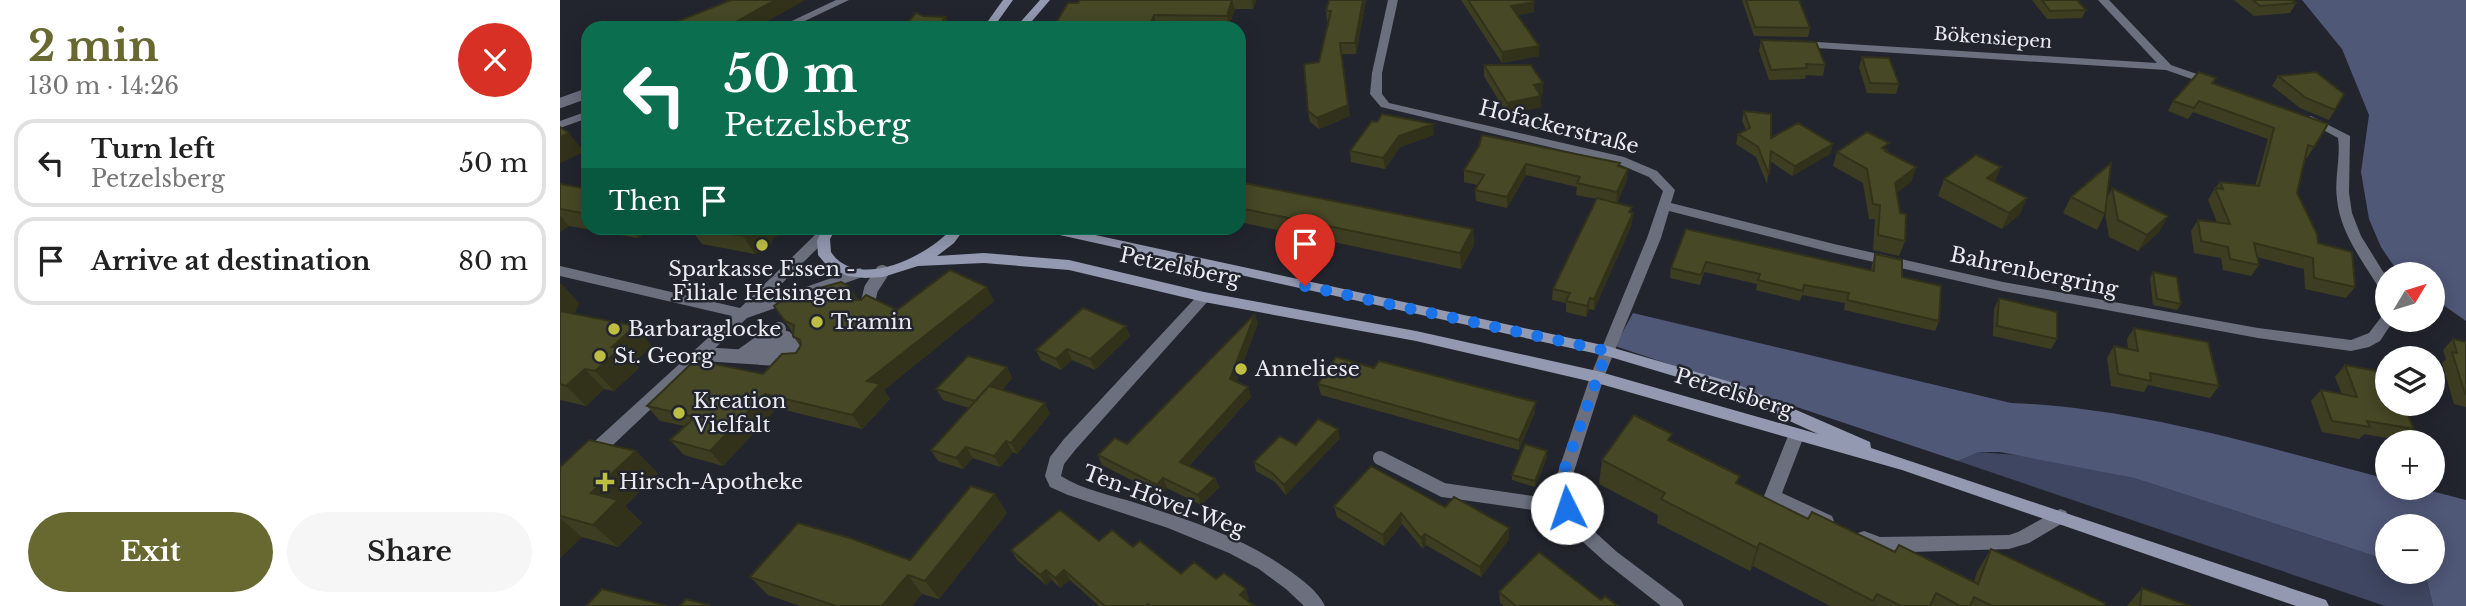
<!DOCTYPE html>
<html lang="en">
<head>
<meta charset="utf-8">
<style>
  :root { --surface:#fff; --page:#f6f6f6; --text:#222; --muted:#767676; --line:#e0e0e0; --accent:#686930 }
  body { margin:0; font-family:"Libre Baskerville",serif; background:var(--page); color:var(--text); height:100vh; display:flex; flex-direction:column; font-size:26px; white-space:nowrap }
  * { box-sizing:border-box; margin:0 }
  p { font-size:23px; color:var(--muted) }
  .icon { flex:none; width:38px; height:38px; fill:none; stroke:currentColor; stroke-width:2; stroke-linecap:round; stroke-linejoin:round }
  .map { position:relative; flex:1; overflow:hidden }
  .side { display:flex; flex-direction:column; background:var(--surface); width:560px }
  .side>* { flex:none }
  .hud { position:absolute; left:21px; top:21px; width:665px; height:214px; border-radius:21px; box-shadow:0 4px 18px #0003; background:#0b6e4f; color:#fff; overflow:hidden }
  .needle { width:46px; rotate:52deg }
  .tools { position:absolute; left:1815px; top:262px; display:grid; gap:14px }
  .tools a { display:grid; place-items:center; width:70px; height:70px; border-radius:50%; background:var(--surface); box-shadow:0 4px 18px #0003; font-size:35px }
  .pin { position:absolute; display:grid; place-items:center; width:60px; height:60px; color:#fff; margin:-72px -30px; border-radius:50% 50% 50% 0; rotate:-45deg; box-shadow:0 0 7px #0007 }
  .pin .icon { rotate:45deg }
  .me { position:absolute; width:77px; margin:-38px; rotate:356deg; stroke-linejoin:round; filter:drop-shadow(0 0 5px #0008) }
  .turn { display:flex; align-items:center; gap:24px; height:147px; padding:0 28px; font-size:32px }
  .turn .icon { width:91px; height:91px; stroke-width:2.5 }
  .turn b { display:block; font-size:49px; line-height:60px }
  .then { display:flex; align-items:center; height:66px; padding:0 28px; background:#0003; gap:14px; font-size:26px }
  .round { display:grid; place-items:center; flex:none; width:74px; height:74px; border-radius:37px; background:var(--page) }
  .summary { display:flex; align-items:center; justify-content:space-between; height:119px; padding:0 28px }
  h1 { font-size:42px; font-weight:700; line-height:52px; color:var(--accent) }
  .action { display:flex; gap:14px; margin-top:auto; padding:14px 28px }
  .action a { flex:1; height:80px; border-radius:42px; background:var(--accent); color:#fff; font-size:28px; font-weight:700; line-height:80px; text-align:center }
  .action a+a { background:var(--page); color:var(--text) }
  ul { padding:0; list-style:none }
  li { display:flex; align-items:center; gap:21px; height:88px; margin:0 14px 10px; padding:0 14px; border:4px solid var(--line); border-radius:21px }
  li div { flex:1 }
  li b { display:block; font-size:26px }
  li em { font-style:normal }
  main { display:flex; flex:1; min-height:0 }
  .map>svg:first-child { display:block }
  .green { fill:#3f4661 }
  .forest { fill:#505878 }
  .lines { fill:none; stroke-linecap:round; stroke-linejoin:round }
  .service-far1 { stroke:#6b6f7e; stroke-width:10 }
  .service { stroke:#6b6f7e; stroke-width:14 }
  .minor { fill:#6b6f7e; fill-rule:evenodd }
  .tertiary { fill:#6b6f7e; fill-rule:evenodd }
  .secondary { fill:#9299b0; fill-rule:evenodd }
  .wall { fill:#3d3e21 }
  .shaded-wall { fill:#32321b }
  .building { fill:#474826; stroke:#32321b; stroke-width:2 }
  .route { stroke:#1a73e8; stroke-width:12; stroke-dasharray:0 21.6 }
  .poi-dot { fill:#bebf42; stroke:#23252e; stroke-width:2.5 }
  .labels { text-anchor:middle; dominant-baseline:central; stroke-width:5; stroke-linejoin:round; paint-order:stroke }
  .far-street-label { font-size:18px; fill:#eaecf2; stroke:#23252e }
  .street-label { font-size:21px; fill:#eaecf2; stroke:#23252e }
  .poi-label { font-size:21px; fill:#eaecf2; stroke:#23252e; text-anchor:start }
</style>
</head>
<body>
<main>
<section class="side">
<div class="summary"><div><h1>2 min</h1><p>130 m · 14:26</p></div><a class="round" style="background:#d93025;color:#fff"><svg class="icon" aria-label="close" viewBox="0 0 24 24"><path d="M6 6l12 12M18 6L6 18"/></svg></a></div>
<ul>
<li><svg class="icon" aria-label="left" viewBox="0 0 24 24"><path d="M17 20v-9H6M10 6l-5 5 5 5"/></svg><div><b>Turn left</b><p>Petzelsberg</p></div><em>50 m</em></li>
<li><svg class="icon" aria-label="arrive" viewBox="0 0 24 24"><path d="M6 21V4h12l-3 4 3 4H6"/></svg><div><b>Arrive at destination</b></div><em>80 m</em></li>
</ul>
<div class="action"><a>Exit</a><a>Share</a></div>
</section>
<div class="map">
<svg width="1906" height="606" viewBox="0 0 1906 606">
  <rect width="100%" height="100%" fill="#23252e"/>
  <path class="green" d="M1419 452 1467 456 1574 478 1827 560V572H1865L1873 606H1825L1398 461Z"/>
  <path class="forest" d="M1742 0H1906V321L1873 298 1872 275H1840L1821 247 1809 219 1801 172 1809 115 1782 49Z
    M1073 313 1451 403C1579 408 1704 447 1827 479V488H1860L1906 500V606H1873L1865 572H1872V527H1827V560L1574 478 1440 452H1419L1398 461 1055 346Z"/>
  <g class="lines">
    <path class="service-far1" d="M0 103 28 93"/>
    <path class="service" d="M307 306 311 289 322 272
      M142 354 233 360
      M181 356 219 329
      M200 358 226 338
      M217 359 236 345
      M820 458 883 490 1007 508"/>
    <path class="minor" d="M828 0H838L822 73V94L829 103 1064 157 1097 171 1115 190 1111 203 1274 244 1443 282 1698 328 1791 340 1809 333 1822 316 1827 315V320H1834L1820 341 1809 347 1791 351 1698 338 1443 291 1274 253 1109 211 1101 238 1044 377 1010 484 1015 506 1025 523 1057 552 1121 600 1124 606H1101L1045 562 1013 533 999 508 994 484 1030 377 1087 238 1103 191 1089 177 1056 163 821 107 810 94 812 73Z
      M1538 0H1549L1611 65 1654 80V84H1646L1606 70 1257 48 1252 45 1257 42 1597 63Z
      M1751 116 1790 136 1789 193 1792 213 1801 236 1827 278V295L1822 293C1805 264 1780 234 1777 199 1774 178 1781 158 1778 138L1747 121 1745 119Z
      M265 229 270 230 272 233 270 236 203 302 300 268 307 273 305 276 187 318 36 461 30 463 24 461 22 456 24 451 172 316 0 276V266L180 308 260 230Z
      M644 292 649 294 651 297 649 300 516 449 504 464 501 476C522 490 552 495 576 503 629 520 682 537 727 569 740 578 758 591 765 606H744L726 589 699 569 669 553 608 528 508 495 490 487 485 476 490 457 504 439 639 294Z
      M1236 430 1242 432 1244 436 1222 493 1272 516 1274 521 1272 526 1266 528 1206 501 1204 496 1228 436 1230 432Z
      M1500 509 1506 511 1508 516 1506 521 1469 543 1449 549 1319 553 1298 543 1295 538 1298 533 1304 531 1320 537 1449 535 1458 532Z"/>
    <path class="tertiary" d="M276 0H289L230 28H217Z
      M28 111V118L0 128V121Z"/>
    <path class="secondary" d="M443 0H453L433 28H423Z
      M480 0H490L466 28H455Z
      M263 228H276L270 239 271 252C297 292 370 255 392 228H405L394 243 377 256 424 253 509 260 644 292 856 331 1037 371 1258 434 1164 391 1047 356 486 232 480 228H503L1047 346 1174 383 1310 442 1311 448 1760 598 1766 600 1769 606H1736L1342 470 1037 383 856 341 644 302 509 270 424 263 358 266 323 277 305 278 288 276 269 268 258 255 257 241Z"/>
  </g>
  <path class="wall" d="M520 0H696L693 9H675L669 26H597L518 3Z
    M769 0H806L796 54H781L790 116 759 129 750 122 748 111 769 21H767L766 11Z
    M901 0H973L974 12 958 15 979 46V56L942 63Z
    M1182 0H1239L1250 28 1248 37 1194 36Z
    M1472 0H1517L1526 10 1522 18 1487 19Z
    M1674 0H1732L1736 3 1730 13 1694 16Z
    M1201 40 1265 65 1263 76 1246 75 1245 79 1209 80 1199 51Z
    M1302 57 1339 84 1336 94 1307 93 1299 67Z
    M924 65 983 83V94L980 95 981 107 947 114 924 76Z
    M1718 76 1775 110 1769 120 1740 108 1712 86Z
    M1656 78 1653 83 1754 147 1747 158 1745 157 1737 193 1758 243 1795 287 1786 298 1745 289 1744 269 1697 257 1699 265 1691 276 1663 270 1661 258 1634 253 1631 231 1638 220 1657 222 1648 200 1655 188 1660 182 1695 186 1708 139 1633 112 1628 119 1608 111 1613 101Z
    M1184 111 1211 138 1273 144 1270 154 1232 176 1210 161 1207 184 1196 157 1176 144 1178 134 1186 130 1182 121Z
    M874 135 840 147 825 169 791 162 790 151Z
    M919 146 1059 166 1067 180 1057 203 1071 213 1072 224 1034 310 1029 309 1026 317 1006 312V303L992 300 993 289 1037 199 1016 195 1017 187 966 175 947 208 916 201 915 190 918 185 904 182V170Z
    M1277 152H1326L1356 167 1351 182 1336 193 1345 241 1339 256 1313 250 1315 219H1309L1303 183 1273 166Z
    M1441 167 1435 181 1460 214 1442 229 1378 196 1384 179Z
    M679 182 913 229 914 245 901 269 679 222Z
    M0 184 28 189V228H91L78 238 9 226 0 232Z
    M1552 188 1608 216 1599 232 1578 251 1549 237 1545 213 1537 230 1503 213 1511 197 1547 198Z
    M130 228H227L224 232 213 238 210 247 195 254 142 244Z
    M1126 229 1311 271 1312 264 1315 254 1342 277 1379 321 1375 331 1284 310 1285 303 1242 295 1240 301 1196 290 1197 284 1144 272 1140 285 1110 278 1111 268Z
    M1593 272 1621 304 1617 310 1593 305 1590 278Z
    M0 284 19 303 14 314 92 346 74 363 79 368 54 391 44 389 26 406 0 400Z
    M289 286 298 300 337 310 434 301 324 390 330 399 302 429 217 408 163 466 124 455 110 440 125 426 100 421 87 406 203 374 236 353 240 346 233 336V333L214 306Z
    M1439 298 1497 339 1491 349 1433 336 1434 309Z
    M698 323 676 382 691 397 629 466 655 478 659 487 641 505 607 488 601 495 542 465 538 455 567 444Z
    M1574 328 1659 386 1650 398 1588 385 1584 392 1551 386 1547 358 1554 346 1568 349 1567 339Z
    M570 336 535 370 512 360 501 370 481 360 476 350Z
    M1893 339 1906 342V407L1894 404 1882 363 1886 359 1883 350Z
    M1785 365 1854 429 1843 441 1804 434 1799 439 1762 432 1751 401 1761 390 1782 394 1775 377Z
    M447 367 452 378 442 390 485 403 490 414 457 454 453 452 440 467 413 458 403 469 378 461 371 450 409 408 383 400 376 389Z
    M814 368 975 412 959 450 761 395 758 384Z
    M780 438 726 495 715 482 696 471 694 462 736 445Z
    M1111 442 1178 484 1248 519 1335 552 1414 582 1417 572 1431 549 1544 606H1270L1193 566 1190 571 1097 523 1098 515 1039 484 1042 460Z
    M987 451V457L975 487 952 480V475Z
    M0 467 98 473 65 506 82 523 58 547 22 537 0 558Z
    M774 506 885 507 949 539 921 577 866 545 863 549 842 524 824 546 777 517Z
    M447 513 379 599 362 594 352 606H240L208 595 190 577 350 560Z
    M539 541 573 547 621 574 656 579 689 599 687 601 694 606H539L510 580 500 588 492 580 486 585 457 560 451 550Z
    M1582 588 1630 606H1567Z
    M939 592 1041 600 1058 606H944L940 603Z"/>
  <path class="shaded-wall" d="M215 0H245L196 28H165Z
    M672 0 675 9 669 26 667 16Z
    M692 0H696L693 9Z
    M803 0H806L796 54 795 43Z
    M974 2V12L951 16V6Z
    M594 15 597 26 596 28H589Z
    M386 17 390 28H376Z
    M979 46V56L942 63V52Z
    M983 83V94L974 96V85Z
    M981 96V107L947 114V103Z
    M788 105 790 116 759 129 757 118Z
    M873 124 874 135 840 147 825 169 823 158 839 136Z
    M9 133 24 152 0 163V137Z
    M1273 144 1270 154 1232 176 1235 166Z
    M966 164V175L947 208V197Z
    M1356 167 1351 182 1330 197 1335 183Z
    M1441 167 1434 183 1427 178Z
    M1068 169 1067 180 1056 204 1057 192Z
    M1467 198 1460 214 1442 229 1449 213Z
    M1073 213 1072 224 1034 310V299Z
    M0 215 9 226 0 232Z
    M1608 216 1599 232 1578 251 1587 235Z
    M70 228H91L78 238Z
    M198 228H227L224 232 213 238 210 247 195 254 183 236Z
    M913 229 914 245 901 269 900 253Z
    M1 283 19 303 6 328 0 322V286Z
    M289 286 298 301V309L289 294Z
    M427 287 434 301 324 390 330 399 302 429 292 415 307 381Z
    M1030 298 1029 309 1026 317 1027 306Z
    M695 314 698 323 673 389 670 379Z
    M75 326 92 346 74 363 79 368 54 391 35 371 52 347Z
    M566 326 570 336 535 370 530 359Z
    M507 349 512 360 501 370 496 359Z
    M447 367 452 378 422 412 415 401Z
    M25 369 44 389 26 406 6 386Z
    M688 387 691 397 624 471 620 462Z
    M205 394 217 408 163 466 150 451Z
    M976 402 975 412 959 450V440Z
    M485 403 490 414 457 454 451 443Z
    M778 429 780 438 726 495 724 485Z
    M446 441 453 452 440 467 434 456Z
    M406 447 413 458 403 469 396 458Z
    M76 451 98 473 65 506 82 523 58 547 33 525 31 493Z
    M987 451V457L975 487V481Z
    M603 478 607 488 601 495 597 485Z
    M655 478 659 487 641 505 638 495Z
    M435 494 447 513 379 599 365 581Z
    M841 513 842 524 824 546 823 535Z
    M0 518 22 537 0 558Z
    M949 528V539L921 577 920 567Z
    M865 534 866 545 863 549 861 538Z
    M1200 543 1193 566 1190 571 1197 548Z
    M486 570 492 580 486 585 480 575Z
    M504 570 510 580 500 588 495 578Z
    M348 575 362 594 352 606H322Z
    M686 589 689 599 683 605 680 595Z"/>
  <path class="building" d="M171 0H215L165 28H101Z
    M520 0H672L667 16 594 15 589 28H493L508 3H518Z
    M769 0H803L795 43H780L788 105 757 118 748 111 744 64 759 62 771 11H766Z
    M908 0H973L974 2 951 6 979 46 942 52Z
    M1186 0H1239L1250 28 1195 27Z
    M1482 0H1517L1526 10 1490 11Z
    M1693 0H1732L1736 3 1700 6Z
    M356 13 363 16 386 17 376 28H343Z
    M1201 40 1256 42 1265 65 1246 64 1247 68 1211 70Z
    M1302 57 1329 58 1339 84 1310 83Z
    M924 65H971L983 83 974 85 981 96 947 103Z
    M1639 72 1656 78 1652 83 1768 124 1754 147 1748 145 1737 193 1757 234 1758 243 1792 252 1795 287 1754 278 1753 258 1694 243 1699 265 1670 259 1668 247 1641 241 1638 220 1670 224 1655 188 1663 189 1660 182 1699 186 1714 128 1639 101 1634 108 1613 101Z
    M1756 72 1784 94 1775 110 1746 98 1718 76Z
    M1184 111 1211 114V138L1238 123 1273 144 1235 166 1211 151 1209 175 1198 147 1178 134 1190 128Z
    M822 114 873 124 839 136 823 158 790 151 812 121 817 122Z
    M0 127 9 133 0 137Z
    M1307 132 1329 143 1322 148 1327 150 1325 151 1356 167 1335 183 1340 213 1346 214 1345 241 1318 235 1320 205 1313 204 1307 169 1277 152Z
    M922 135 1060 163 1058 166 1068 169 1057 192 1017 183 1020 177 966 164 947 197 915 190 924 175 904 170 919 146Z
    M1416 155 1441 167 1427 178 1467 198 1449 213 1384 179Z
    M1551 163 1545 214 1511 197Z
    M679 182 913 229 900 253 679 208Z
    M0 184 28 189V214L0 209Z
    M1552 188 1608 216 1587 235 1558 220Z
    M1037 198 1072 207 1069 212 1073 213 1034 299 1030 298 1027 306 1006 301 1010 293 993 289Z
    M140 228H198L183 236Z
    M1126 229 1314 271 1315 254 1342 260V277L1381 286 1379 321 1287 300 1289 293 1244 285 1243 291 1198 280 1200 274 1146 262 1141 275 1111 268Z
    M390 270 427 287 307 381 320 384 292 415 205 394 150 451 110 440 135 417 87 406 135 360 203 374 222 354 236 353 241 345 240 340 233 336 234 325 225 321 214 306 227 297 281 282 289 286V294L295 300H301L306 295 337 310Z
    M1593 272 1617 277 1621 304 1597 299Z
    M1439 298 1497 312V339L1437 326Z
    M523 308 566 326 530 359 507 349 496 359 476 350Z
    M0 311 75 326 52 347 61 348 35 371 25 369 6 386 0 384Z
    M695 314 670 379 688 387 620 462 655 478 638 495 603 478 597 485 538 455 555 438 567 444Z
    M1574 328 1648 342 1659 386 1590 373 1591 381 1558 374 1554 346 1578 351Z
    M1893 339 1906 342V394H1905L1892 352 1897 353Z
    M408 356 447 367 415 401 376 389Z
    M776 357 814 368 819 361 976 402 959 440 758 384Z
    M1785 365 1822 372 1827 384V404L1844 406 1854 429 1807 421 1810 427 1772 421 1761 390 1797 397Z
    M429 386 485 403 451 443 446 441 434 456 406 447 396 458 371 450Z
    M1074 415 1112 434 1108 440 1180 476 1176 483 1248 519 1252 512 1335 552 1339 545 1418 584 1431 549 1545 603 1544 606H1432L1414 597 1410 606H1400L1376 593 1370 606H1341L1317 594 1313 601 1200 543 1197 548 1101 499 1105 493 1042 460Z
    M758 419 778 429 724 485 712 473 694 462 720 436 736 445Z
    M29 440 76 451 31 493 58 500 33 525 0 516V467Z
    M965 444 987 451 975 481 952 475Z
    M811 466 885 507 894 497 949 528 920 567 865 534 861 538 841 513 823 535 774 506Z
    M411 486 435 494 365 581 348 575 322 606H276L190 577 238 523 290 538 350 560Z
    M500 510 539 541 552 530 573 547 580 541 621 574 634 562 656 579 664 573 686 589 680 595 694 606H590L588 604 585 606H545L504 570 495 578 486 570 480 575 451 550Z
    M979 552 1041 600 1045 596 1058 606H956L939 592Z
    M1582 588 1630 606H1580Z
    M42 589 107 606H26Z
    M126 599 149 605 148 606H120Z"/>
  <g class="lines">
    <path class="route" d="M745 286 1047 351 1005 468 1002 484 1007 508"/>
  </g>
  <g class="poi-dot">
    <circle cx="202" cy="245" r="7"/>
    <circle cx="257" cy="322" r="7"/>
    <circle cx="54" cy="329" r="7"/>
    <circle cx="40" cy="356" r="7"/>
    <circle cx="681" cy="369" r="7"/>
    <circle cx="119" cy="413" r="7"/>
    <path d="M41.5 471.5h7v7h7v7h-7v7h-7v-7h-7v-7h7z"/>
  </g>
  <g class="labels">
    <g class="far-street-label">
      <text transform="translate(1433 38) rotate(4)">Bökensiepen</text>
    </g>
    <g class="street-label">
      <text transform="translate(999 127) rotate(14)">Hofackerstraße</text>
      <text transform="translate(620 267) rotate(12)">Petzelsberg</text>
      <text transform="translate(1474 272) rotate(12)">Bahrenbergring</text>
      <text transform="translate(1174 393) rotate(17)">Petzelsberg</text>
      <text transform="translate(604 501) rotate(20)">Ten-Hövel-Weg</text>
    </g>
    <g class="poi-label">
      <text x="202" y="269" text-anchor="middle">Sparkasse Essen -<tspan x="202" dy="24">Filiale Heisingen</tspan></text>
      <text x="271" y="322">Tramin</text>
      <text x="68" y="329">Barbaraglocke</text>
      <text x="54" y="356">St. Georg</text>
      <text x="695" y="369">Anneliese</text>
      <text x="133" y="401">Kreation<tspan x="133" dy="24">Vielfalt</tspan></text>
      <text x="59" y="482">Hirsch-Apotheke</text>
    </g>
  </g>
</svg>
<div class="tools">
<a><svg class="needle" viewBox="-14 -14 28 28"><path d="M0-13l5 13h-10z" fill="#e53935"/><path d="M0 13l5-13h-10z" fill="#767676"/></svg></a>
<a><svg class="icon" aria-label="layers" viewBox="0 0 24 24"><path d="M12 4l9 5-9 5-9-5zM3 14l9 5 9-5"/></svg></a>
<a>+</a>
<a>−</a>
</div>
<div class="pin" style="left:745px;top:286px;background:#d93025"><svg class="icon" aria-label="arrive" viewBox="0 0 24 24"><path d="M6 21V4h12l-3 4 3 4H6"/></svg></div>
<svg class="me" style="left:1007px;top:508px" viewBox="-20 -20 40 40"><circle r="19" fill="#fff"/><path d="M0-13L10 11 0 6-10 11z" fill="#1a73e8"/></svg>
<div class="hud">
<div class="turn"><svg class="icon" aria-label="left" viewBox="0 0 24 24"><path d="M17 20v-9H6M10 6l-5 5 5 5"/></svg><div><b>50 m</b>Petzelsberg</div></div>
<div class="then">Then<svg class="icon" aria-label="arrive" viewBox="0 0 24 24"><path d="M6 21V4h12l-3 4 3 4H6"/></svg></div>
</div>
</div>
</main>
</body>
</html>
